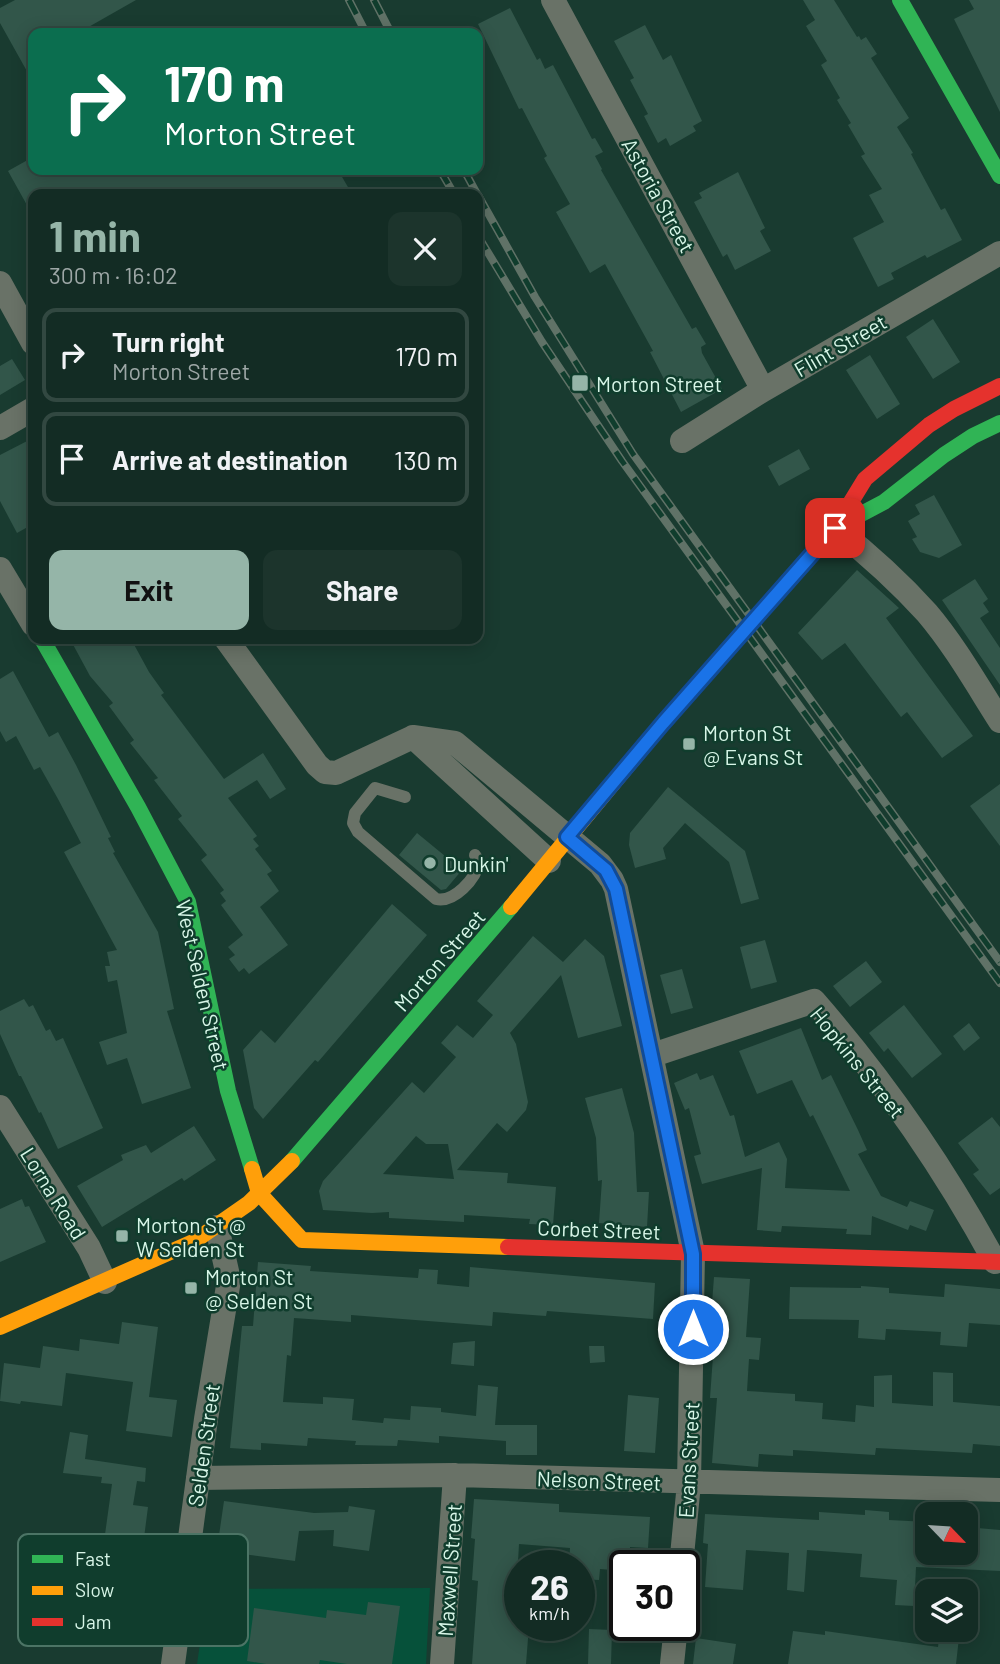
<!DOCTYPE html>
<html lang="en">
<head>
<meta charset="utf-8">
<style>
  :root { --surface:#132c24; --page:#1c342c; --text:#f1f3f6; --muted:#9da7a6; --line:#324841; --accent:#95b5a8 }
  body { margin:0; font-family:Barlow,sans-serif; background:var(--page); color:var(--text); height:100vh; display:flex; flex-direction:column; font-size:26px; white-space:nowrap }
  * { box-sizing:border-box; margin:0 }
  p { font-size:23px; color:var(--muted) }
  .icon { flex:none; width:38px; height:38px; fill:none; stroke:currentColor; stroke-width:2; stroke-linecap:round; stroke-linejoin:round }
  .map { position:relative; flex:1; overflow:hidden }
  .details { position:absolute; left:28px; top:189px; width:455px; height:455px; display:flex; flex-direction:column; background:var(--surface); border-radius:14px; box-shadow:0 4px 18px #0003,0 0 0 2px var(--line) }
  .details>* { flex:none }
  .banner { position:absolute; left:28px; top:28px; width:455px; height:147px; border-radius:14px; box-shadow:0 4px 18px #0003,0 0 0 2px var(--line); background:#0b6e4f; color:#fff; overflow:hidden }
  .needle { width:46px; rotate:115deg }
  .buttons { position:absolute; left:915px; top:1502px; display:grid; gap:14px }
  .buttons a { display:grid; place-items:center; width:63px; height:63px; border-radius:14px; background:var(--surface); box-shadow:0 4px 18px #0003,0 0 0 2px var(--line); font-size:35px }
  .speed { position:absolute; left:504px; top:1550px; display:flex; gap:14px; font-size:35px; font-weight:700; text-align:center }
  .speed>* { display:grid; place-content:center; width:91px; height:91px; border-radius:50%; background:var(--surface); box-shadow:0 4px 18px #0003,0 0 0 2px var(--line); line-height:1 }
  .speed small { font-size:18px; font-weight:400 }
  .speed .limit { border:4px solid #111; border-radius:10px; background:#fff; color:#111 }
  .pin { position:absolute; display:grid; place-items:center; width:60px; height:60px; color:#fff; margin:-30px; border-radius:14px; box-shadow:0 4px 10px #0006 }
  .me { position:absolute; width:77px; margin:-38px; rotate:0deg; stroke-linejoin:round; filter:drop-shadow(0 0 5px #0008) }
  .turn { display:flex; align-items:center; gap:24px; height:147px; padding:0 21px; font-size:32px }
  .turn .icon { width:91px; height:91px; stroke-width:2.5 }
  .turn b { display:block; font-size:49px; line-height:60px }
  .round { display:grid; place-items:center; flex:none; width:74px; height:74px; border-radius:14px; background:var(--page) }
  .headline { display:flex; align-items:center; justify-content:space-between; height:119px; padding:0 21px }
  h1 { font-size:42px; font-weight:700; line-height:52px; color:var(--accent) }
  .action { display:flex; gap:14px; margin-top:auto; padding:14px 21px }
  .action a { flex:1; height:80px; border-radius:14px; background:var(--accent); color:#111; font-size:28px; font-weight:700; line-height:80px; text-align:center }
  .action a+a { background:var(--page); color:var(--text) }
  ul { padding:0; list-style:none }
  li { display:flex; align-items:center; gap:21px; height:94px; margin:0 14px 10px; padding:0 7px; border:4px solid var(--line); border-radius:14px }
  li div { flex:1 }
  li b { display:block; font-size:26px }
  li em { font-style:normal }
  .map>svg:first-child { display:block }
  .built { fill:#06513a }
  .building { fill:#32564a; fill-rule:evenodd }
  .lines { fill:none; stroke-linecap:round; stroke-linejoin:round }
  .lane { stroke:#697267; stroke-width:12 }
  .street { stroke:#697267; stroke-width:24 }
  .fast { stroke:#30b455; stroke-width:16 }
  .slow { stroke:#ff9f0a; stroke-width:16 }
  .jam { stroke:#e5322d; stroke-width:16 }
  .rail-casing { stroke:#607267; stroke-width:8 }
  .rail { stroke:#103d2d; stroke-width:5; stroke-dasharray:16; stroke-linecap:butt }
  .route-casing { stroke:#114b97; stroke-width:18 }
  .route { stroke:#1a73e8; stroke-width:12 }
  .poi-dot { fill:#95b5a8; stroke:#103d2d; stroke-width:2.5 }
  .labels { text-anchor:middle; dominant-baseline:central; stroke-width:5; stroke-linejoin:round; paint-order:stroke }
  .street-label { font-size:21px; fill:#d8f6e8; stroke:#103d2d }
  .poi-label { font-size:21px; fill:#d8f6e8; stroke:#103d2d; text-anchor:start }
  .key { fill:#103d2d; stroke:#4c7465; stroke-width:2 }
  .key-label { font-size:19px; fill:#d8f6e8 }
</style>
</head>
<body>
<div class="map">
<svg width="1000" height="1664" viewBox="0 0 1000 1664">
  <rect width="100%" height="100%" fill="#193b30"/>
  <path class="built" d="M430 1588 426 1664H197L208 1589Z"/>
  <path class="building" d="M15 0H136L78 33H33V82L0 23V8Z
    M803 0H834L857 37 859 36 861 40 866 37 877 54 871 58 909 118 897 127 913 153 911 154 941 210 945 208 962 240 927 258 925 255 891 273 894 279 878 287 853 238 884 222 869 195 882 189 861 156 865 154 848 125 851 123 837 100 840 98 821 65 827 61 806 26 815 20Z
    M969 0H1000V112L954 19 974 9Z
    M510 8 537 60 540 58 545 69 553 65 592 139 595 138 603 152 595 156 602 169 601 170 692 329 696 327 706 344 701 347 702 353 722 389 681 412 650 352 653 351 605 264 590 273 556 212 570 204 544 158 547 156 522 108 519 109 478 24Z
    M645 25 663 60 671 55 702 121 693 126 696 131 670 146 666 138 658 143 644 116 648 114 630 80 634 78 614 41Z
    M33 157V170H338L352 194H33V216L8 171Z
    M738 172 765 228 760 231 771 251 735 270 727 254 723 257 694 202 702 198 699 193Z
    M933 319 960 362 933 379 906 337Z
    M870 355 900 404 877 419 846 370Z
    M12 359 25 380 0 395V366Z
    M33 438V524L17 533 0 501V455Z
    M799 449 810 469 779 486 768 466Z
    M934 495 962 545 939 558 920 552 912 539 917 537 908 521 920 514 915 505Z
    M857 570 899 608 886 618 973 736 942 758 907 712 901 717 845 643 822 660 798 633Z
    M975 579 988 599 983 603 989 612 980 618 1000 648V685L942 600Z
    M70 639H131L149 672 164 693 161 695 224 779 263 753 286 789 270 799 257 780 228 798 257 836 253 839 259 846 255 849 272 871 267 874 279 891 260 907 288 945 249 974 244 968 239 972 229 959 235 955 228 947 243 935 221 905 226 901 220 893 224 890 201 860 207 855 178 819 182 816 154 780 158 778 130 743 134 740 109 706 113 703 90 676Z
    M13 671 49 737 58 732 76 765 111 837 108 838 115 852 113 853 158 932 174 1009 167 1011 191 1088 142 1104 127 1058 107 1065 99 1042 127 1033 117 980 108 982 105 966H110L107 952 117 950 64 852 81 843 58 799 40 767 34 770 16 736 6 742 0 731V679Z
    M1000 784V846L970 806Z
    M668 787 745 851 759 899 741 904 729 862 685 823 663 848 666 859 635 868 629 845 630 833Z
    M417 833 462 870 446 889 441 890 399 855Z
    M392 904 427 935 318 1062 315 1060 263 1119 254 1108 243 1050 261 1030 275 1043Z
    M533 936 563 962 585 939 604 956 622 1026 578 1038 561 975 510 1033 516 1044 528 1102 526 1110 507 1132 497 1123 457 1170 508 1173 507 1183 556 1187 553 1225 529 1224 530 1219 464 1215V1222L389 1218V1212L372 1213 323 1210 319 1191 323 1181 412 1082 424 1093 456 1057 441 1043 457 1025 473 1038 493 1015 477 1001ZM416 1136 426 1144H448L454 1179 383 1174Z
    M765 940 777 982 751 989 740 947Z
    M866 961 882 982 850 1007 833 986Z
    M682 969 693 1008 671 1014 660 975Z
    M24 999 29 1007 33 1005 46 1031 50 1029 56 1041 63 1038 103 1128 58 1149 41 1112 39 1113 21 1076H19L0 1034V1011Z
    M904 1005 942 1054 912 1078 888 1048 884 1052 869 1033Z
    M969 1023 980 1038 964 1051 953 1036Z
    M801 1028 822 1080 831 1075 858 1130 867 1150 858 1154 881 1196 907 1207 910 1201 934 1210 926 1231 910 1225 908 1230 872 1216 871 1235 846 1234 847 1229 782 1226 781 1232 757 1230 762 1168 702 1184 694 1156 701 1154 689 1108 685 1110 674 1083 697 1073 700 1080 713 1075 730 1116 734 1115 745 1157 779 1142 787 1159 785 1188 850 1191 813 1115 810 1117 792 1080 757 1094 739 1051Z
    M622 1088 634 1133 637 1192H649L647 1227 599 1223 602 1180 598 1181 596 1138 585 1098Z
    M992 1117 1000 1127V1188L990 1195 973 1174 979 1170 958 1143Z
    M194 1126 216 1160 184 1181 182 1178 102 1227 77 1186 123 1160 121 1155 146 1145 151 1153Z
    M22 1199 25 1207 29 1206 46 1242 0 1262V1209Z
    M258 1262 311 1266 310 1271 418 1278 419 1269 438 1270 437 1284 469 1287 470 1267 655 1283 653 1319 547 1311 546 1316 493 1312 492 1326 351 1315V1322L294 1318 291 1356 287 1355 283 1402 323 1404V1397L354 1399 352 1420 383 1423 384 1418 410 1420 411 1406 441 1408V1412L476 1416 478 1385 498 1387 495 1425H537V1455H506V1441L439 1436V1443L398 1440 397 1446 355 1445 356 1441 308 1438 307 1446 261 1443V1450L230 1448 242 1326H253Z
    M714 1277 750 1279 746 1337 761 1338 759 1360 749 1359 747 1391 795 1394V1401L823 1403 822 1419 855 1422 856 1405 874 1407V1376L892 1375V1403L933 1406V1372L953 1373V1402L1000 1406V1446L973 1444 972 1453 876 1448 875 1455 793 1450V1456L759 1454 758 1467 712 1463 717 1398H710L713 1356H708Z
    M945 1284 1000 1289V1325L969 1323 967 1347 940 1345 941 1332 886 1329 885 1340 858 1338 859 1320 789 1319 790 1287 861 1288V1286L889 1288V1293L944 1297Z
    M122 1322 158 1327 149 1397 177 1400 172 1437 126 1431 133 1382 66 1373 62 1406 21 1401 20 1404 0 1401 4 1363 40 1368 43 1346 79 1351 80 1339 119 1344Z
    M475 1341 474 1366 451 1364 453 1343Z
    M589 1346H604L605 1362 590 1363Z
    M628 1395 659 1398 655 1453 624 1451Z
    M70 1432 88 1435 85 1459 146 1468 145 1482 137 1481 133 1505 148 1507 141 1561 154 1563 149 1605 88 1597 94 1555 102 1556 112 1484 101 1483 102 1477 63 1473Z
    M474 1499 559 1504V1512L650 1517 648 1548 630 1547 629 1566H625V1571L600 1569 599 1580 579 1579V1566H569L570 1548 519 1544 516 1598H520V1626H529L526 1664H472L478 1581 472 1580 475 1539 471 1538Z
    M224 1501 314 1513 348 1512 349 1506 375 1510 369 1551 333 1546 334 1530 299 1531 295 1561 243 1554V1559L216 1556Z
    M865 1510 889 1512V1520L928 1522V1552H966V1527L1000 1530V1571L916 1567 914 1606 895 1605 897 1580 860 1577 862 1554 807 1550 804 1592 787 1590 789 1553 746 1550 743 1590 705 1587 708 1544 703 1543 705 1514 819 1520V1512L865 1515Z
    M368 1602 400 1606 392 1664H347L320 1660 319 1664H266L247 1661 254 1608 326 1618 327 1610 366 1615Z
    M589 1629 612 1630 611 1664H588Z
    M940 1629H960L956 1664H788L793 1631 825 1635V1631L938 1647Z
    M696 1638 736 1644 733 1664H693Z"/>
  <g class="lines">
    <path class="lane" d="M405 797 375 788 355 813 353 823 358 832 436 899C454 903 476 879 479 862L475 855"/>
    <path class="street" d="M553 0 763 390
      M0 283 33 343
      M0 428 33 409
      M682 441 763 390 1000 253
      M835 528C868 554 899 582 927 613 955 646 977 685 1000 721
      M0 569 33 624
      M226 639 317 765 325 772 336 773 413 737 455 743 600 864 612 880 616 889 693 1253 689 1483 681 1566
      M413 737 549 861
      M653 1055 814 1001C883 1080 945 1170 995 1262
      M0 1107 89 1248 105 1282
      M198 1478 455 1475 1000 1490
      M173 1664 206 1419 229 1280 217 1227
      M442 1664 455 1475
      M672 1664 676 1626"/>
    <path class="fast" d="M900 0 1000 176
      M835 528 884 502 944 455 973 436 1000 423
      M42 639 138 807 188 902 228 1091 252 1169
      M292 1161 511 907"/>
    <path class="slow" d="M511 907 663 723 826 538
      M252 1169 259 1193 302 1240 508 1247
      M0 1327 193 1242 249 1203 292 1161"/>
    <path class="jam" d="M826 538 835 528 865 479 929 425 954 409 1000 386
      M508 1247 1000 1262"/>
    <g class="rail-casing">
      <path id="rail" d="M349 0 366 33
        M374 0 391 33
        M440 170 454 194
        M464 170 477 194
        M478 195 535 297 633 454 1000 962
        M478 236 542 342 622 461 1000 983"/>
    </g>
    <use href="#rail" class="rail"/>
  </g>
  <g class="lines">
    <g class="route-casing">
      <path id="route" d="M693 1329V1254L616 889 606 870 567 837 663 723 835 528"/>
    </g>
    <use href="#route" class="route"/>
  </g>
  <g class="poi-dot">
    <rect x="571" y="374" width="18" height="18" rx="3.5"/>
    <rect x="682" y="737" width="14" height="14" rx="3.5"/>
    <circle cx="430" cy="863" r="7"/>
    <rect x="115" y="1229" width="14" height="14" rx="3.5"/>
    <rect x="184" y="1281" width="14" height="14" rx="3.5"/>
  </g>
  <g class="labels">
    <g class="street-label">
      <text transform="translate(659 195) rotate(61)">Astoria Street</text>
      <text transform="translate(840 345) rotate(-30)">Flint Street</text>
      <text transform="translate(439 960) rotate(-49)">Morton Street</text>
      <text transform="translate(203 985) rotate(77)">West Selden Street</text>
      <text transform="translate(858 1062) rotate(51)">Hopkins Street</text>
      <text transform="translate(54 1193) rotate(58)">Lorna Road</text>
      <text transform="translate(599 1229) rotate(2)">Corbet Street</text>
      <text transform="translate(203 1445) rotate(-82)">Selden Street</text>
      <text transform="translate(688 1460) rotate(-87)">Evans Street</text>
      <text transform="translate(599 1480) rotate(2)">Nelson Street</text>
      <text transform="translate(449 1570) rotate(-86)">Maxwell Street</text>
    </g>
    <g class="poi-label">
      <text x="596" y="383">Morton Street</text>
      <text x="703" y="732">Morton St<tspan x="703" dy="24">@ Evans St</tspan></text>
      <text x="444" y="863">Dunkin'</text>
      <text x="136" y="1224">Morton St @<tspan x="136" dy="24">W Selden St</tspan></text>
      <text x="205" y="1276">Morton St<tspan x="205" dy="24">@ Selden St</tspan></text>
    </g>
  </g>
  <rect x="18" y="1534" width="230" height="112" rx="10" class="key"/>
  <rect x="32" y="1555" width="31" height="8" fill="#30b455"/>
  <rect x="32" y="1586" width="31" height="9" fill="#ff9f0a"/>
  <rect x="32" y="1618" width="31" height="8" fill="#e5322d"/>
  <g class="key-label">
    <text x="75" y="1566">Fast</text>
    <text x="75" y="1597">Slow</text>
    <text x="75" y="1629">Jam</text>
  </g>
</svg>
<div class="buttons">
<a><svg class="needle" viewBox="-14 -14 28 28"><path d="M0-13l5 13h-10z" fill="#e53935"/><path d="M0 13l5-13h-10z" fill="#9da7a6"/></svg></a>
<a><svg class="icon" aria-label="layers" viewBox="0 0 24 24"><path d="M12 4l9 5-9 5-9-5zM3 14l9 5 9-5"/></svg></a>
</div>
<div class="speed"><div>26<small>km/h</small></div><div class="limit">30</div></div>
<div class="pin" style="left:835px;top:528px;background:#d93025"><svg class="icon" aria-label="arrive" viewBox="0 0 24 24"><path d="M6 21V4h12l-3 4 3 4H6"/></svg></div>
<svg class="me" style="left:693px;top:1329px" viewBox="-20 -20 40 40"><circle r="17" fill="#1a73e8" stroke="#fff" stroke-width="3"/><path d="M0-11L8 9 0 5-8 9z" fill="#fff"/></svg>
<div class="banner">
<div class="turn"><svg class="icon" aria-label="right" viewBox="0 0 24 24"><path d="M7 20v-9h11M14 6l5 5-5 5"/></svg><div><b>170 m</b>Morton Street</div></div>
</div>
<section class="details">
<div class="headline"><div><h1>1 min</h1><p>300 m · 16:02</p></div><a class="round"><svg class="icon" aria-label="close" viewBox="0 0 24 24"><path d="M6 6l12 12M18 6L6 18"/></svg></a></div>
<ul>
<li><svg class="icon" aria-label="right" viewBox="0 0 24 24"><path d="M7 20v-9h11M14 6l5 5-5 5"/></svg><div><b>Turn right</b><p>Morton Street</p></div><em>170 m</em></li>
<li><svg class="icon" aria-label="arrive" viewBox="0 0 24 24"><path d="M6 21V4h12l-3 4 3 4H6"/></svg><div><b>Arrive at destination</b></div><em>130 m</em></li>
</ul>
<div class="action"><a>Exit</a><a>Share</a></div>
</section>
</div>
</body>
</html>
